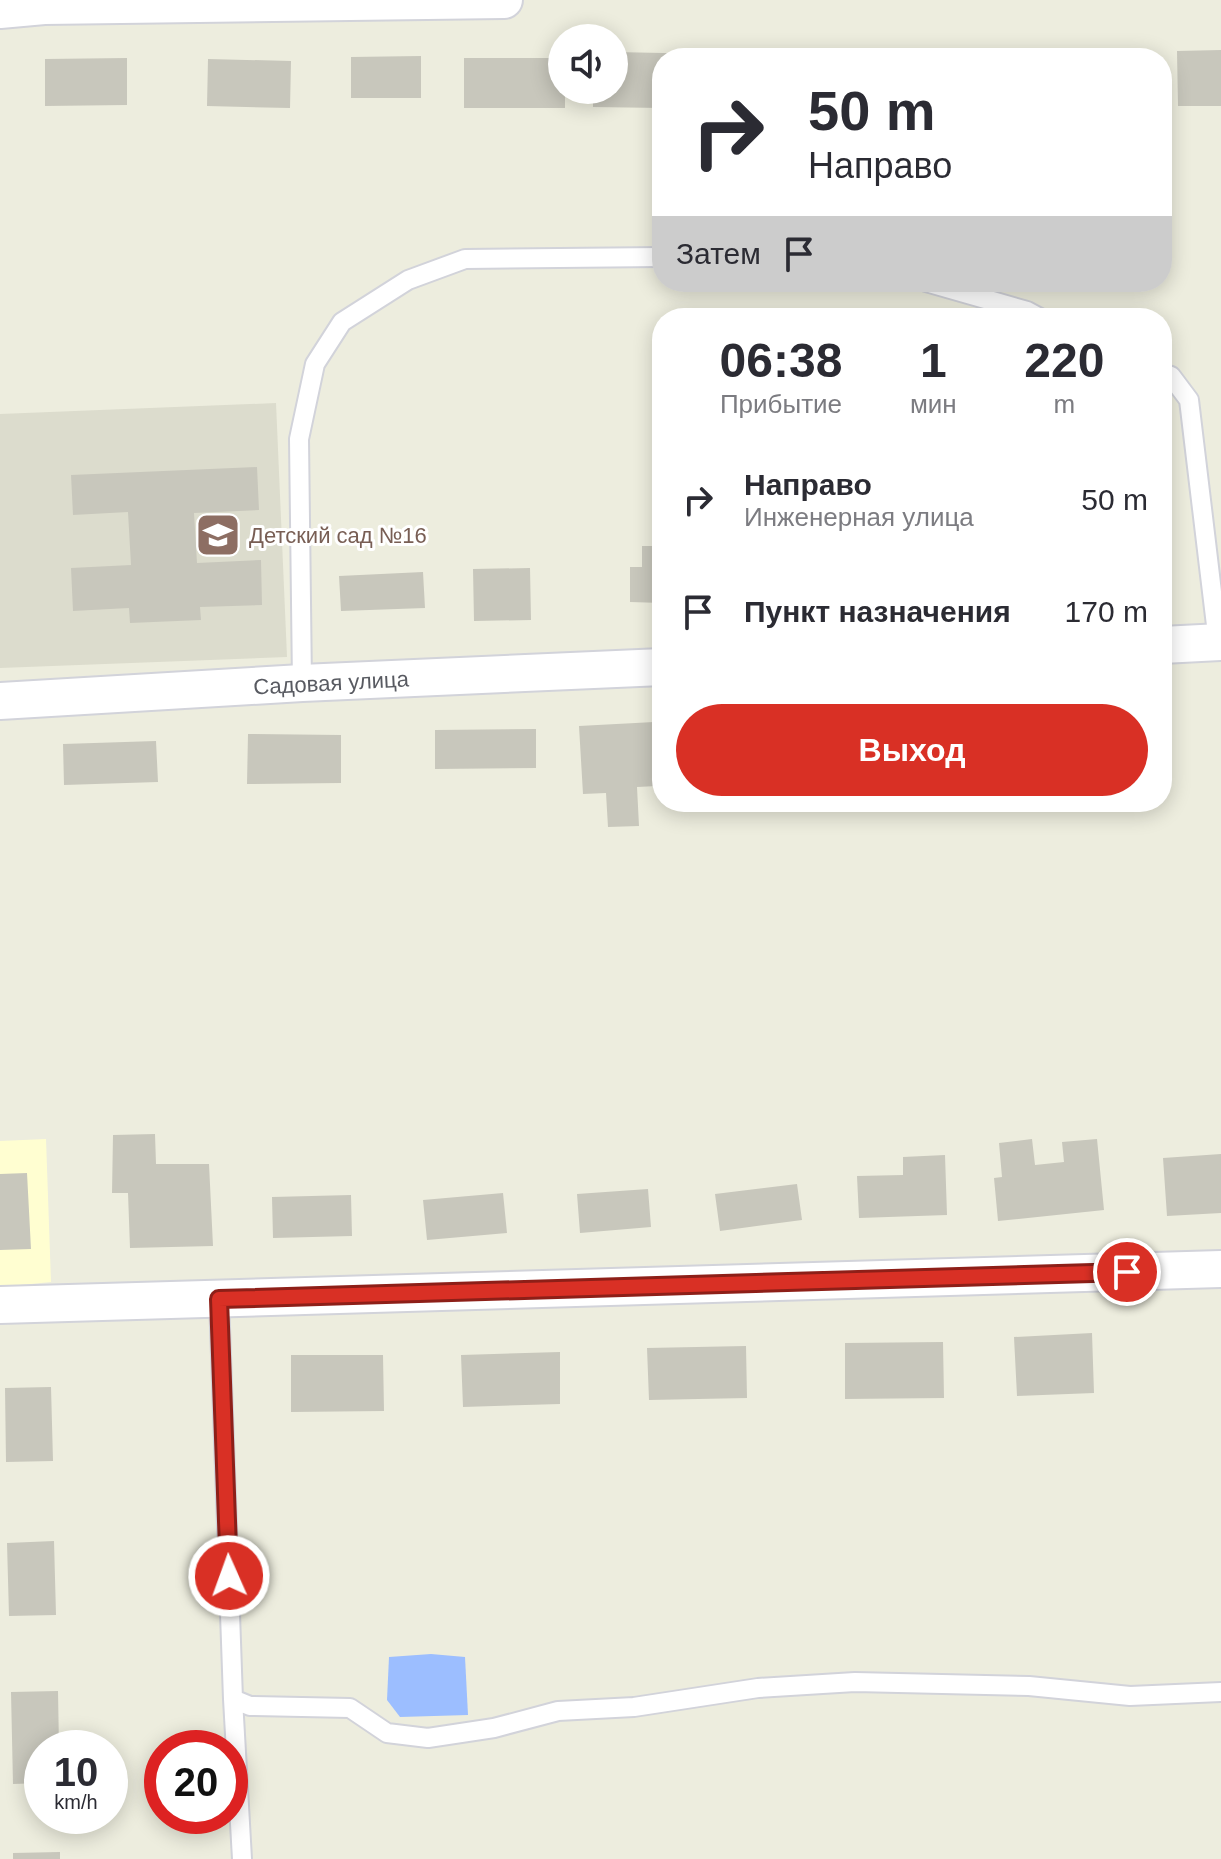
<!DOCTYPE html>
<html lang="ru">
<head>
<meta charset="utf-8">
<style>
  :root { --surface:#fff; --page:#f7f7f7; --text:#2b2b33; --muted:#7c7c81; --accent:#d93025 }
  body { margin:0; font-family:Arial,sans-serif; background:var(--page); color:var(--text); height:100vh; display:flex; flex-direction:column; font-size:30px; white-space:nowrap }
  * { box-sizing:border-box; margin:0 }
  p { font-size:26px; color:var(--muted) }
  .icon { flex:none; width:44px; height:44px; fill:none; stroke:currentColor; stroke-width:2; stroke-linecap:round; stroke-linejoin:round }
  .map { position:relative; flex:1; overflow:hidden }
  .panel { position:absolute; left:652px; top:308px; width:520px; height:504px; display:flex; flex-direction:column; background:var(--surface); border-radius:32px; box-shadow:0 4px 20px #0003 }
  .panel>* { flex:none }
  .hud { position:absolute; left:652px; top:48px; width:520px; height:244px; border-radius:32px; box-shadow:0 4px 20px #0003; background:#fff; color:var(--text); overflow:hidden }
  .fabs { position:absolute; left:548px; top:24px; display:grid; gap:16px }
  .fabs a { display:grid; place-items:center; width:80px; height:80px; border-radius:50%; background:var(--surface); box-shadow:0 4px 20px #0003; font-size:40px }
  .speed { position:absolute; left:24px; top:1730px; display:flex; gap:16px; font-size:40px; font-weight:700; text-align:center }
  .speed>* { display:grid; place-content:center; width:104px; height:104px; border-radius:50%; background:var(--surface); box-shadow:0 4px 20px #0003; line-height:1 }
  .speed small { font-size:20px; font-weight:400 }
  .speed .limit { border:12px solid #d22; background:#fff; color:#111 }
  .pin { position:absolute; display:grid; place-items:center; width:68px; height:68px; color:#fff; margin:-34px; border:4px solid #fff; border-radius:50%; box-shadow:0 2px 8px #0007 }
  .me { position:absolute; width:88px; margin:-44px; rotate:358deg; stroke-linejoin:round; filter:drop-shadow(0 0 6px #0008) }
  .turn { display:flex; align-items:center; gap:28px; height:168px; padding:0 24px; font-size:36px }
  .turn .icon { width:104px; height:104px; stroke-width:2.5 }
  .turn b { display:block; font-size:56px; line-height:68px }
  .then { display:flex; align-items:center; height:76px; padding:0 24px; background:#0003; gap:16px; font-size:30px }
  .eta { display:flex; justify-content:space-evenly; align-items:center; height:136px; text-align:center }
  .eta b { font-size:48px; font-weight:700; line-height:56px }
  .button { display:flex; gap:16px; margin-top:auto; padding:16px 24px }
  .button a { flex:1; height:92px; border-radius:48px; background:var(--accent); color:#fff; font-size:32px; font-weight:700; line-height:92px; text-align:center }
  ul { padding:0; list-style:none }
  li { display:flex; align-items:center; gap:24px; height:112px; padding:0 24px }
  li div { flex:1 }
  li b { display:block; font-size:30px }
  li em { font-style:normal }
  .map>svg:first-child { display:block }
  .commercial { fill:#fffed1 }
  .education { fill:#dcdccd }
  .water { fill:#9cbeff }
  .building { fill:#c8c7bc }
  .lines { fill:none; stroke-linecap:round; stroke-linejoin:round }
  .service-casing { stroke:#d2d3da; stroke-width:22 }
  .minor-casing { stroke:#d2d3da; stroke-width:40 }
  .service { stroke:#fff; stroke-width:18 }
  .minor { stroke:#fff; stroke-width:36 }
  .route-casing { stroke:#8d1f18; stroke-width:20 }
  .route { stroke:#d93025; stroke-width:14 }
  .labels { text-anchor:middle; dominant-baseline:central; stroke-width:6; stroke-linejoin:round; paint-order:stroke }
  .education-label { font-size:22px; fill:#785e54; stroke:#fff; text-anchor:start }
  .street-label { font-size:22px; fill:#585a61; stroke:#fff }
</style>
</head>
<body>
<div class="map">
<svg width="1221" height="1859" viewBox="0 0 1221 1859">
  <rect width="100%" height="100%" fill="#ededde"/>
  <path class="commercial" d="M46 1139 51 1282 0 1287V1141Z"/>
  <path class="education" d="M276 403 287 657 0 668V414Z"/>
  <path class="water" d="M431 1654 465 1657 468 1715 400 1717 387 1700 389 1657Z"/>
  <path class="building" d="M1221 50V106H1178L1177 51Z
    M614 52 712 54V58H662V108L593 107V90H614Z
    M779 53 880 54V58H779Z
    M1101 53V58H992V54Z
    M421 56V98H351V57Z
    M127 58V105L45 106V59Z
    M464 58H562V90H565V108H464Z
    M208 59 291 61 290 108 207 106Z
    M257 467 259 510 194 513 197 563 261 560 262 605 200 607 201 620 130 623 129 608 73 611 71 568 131 565 128 512 73 515 71 475Z
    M642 546H662V603L630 602V567H642Z
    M530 568 531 620 474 621 473 569Z
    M423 572 425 608 341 611 339 576Z
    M654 722 657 786 637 787 639 826 608 827 606 793 583 794 579 726Z
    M536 729V768L435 769V730Z
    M248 734 341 735V783L247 784Z
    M156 741 158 782 64 785 63 744Z
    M155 1134 156 1164H209L213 1246 130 1248 128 1193H112L113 1135Z
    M1032 1139 1035 1165 1064 1162 1062 1142 1097 1139 1104 1210 998 1221 994 1178 1002 1177 999 1143Z
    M1221 1154V1213L1167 1216 1163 1158Z
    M945 1155 947 1215 859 1218 857 1176 903 1175V1157Z
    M27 1173 31 1249 0 1250V1174Z
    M797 1184 802 1220 720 1231 715 1194Z
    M648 1189 651 1227 580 1233 577 1194Z
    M503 1193 507 1233 427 1240 423 1200Z
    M351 1195 352 1236 273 1238 272 1197Z
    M1092 1333 1094 1393 1017 1396 1014 1337Z
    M943 1342 944 1398 845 1399V1343Z
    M746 1346 747 1398 649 1400 647 1348Z
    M560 1352V1404L463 1407 461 1355Z
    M291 1355H383L384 1411 291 1412Z
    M51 1387 53 1461 6 1462 5 1388Z
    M54 1541 56 1615 9 1616 7 1543Z
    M58 1691 59 1748H42V1783L13 1784 11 1692Z
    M60 1852V1859H13V1853Z"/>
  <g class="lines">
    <g class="service-casing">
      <path id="service" d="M926 282 1027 311 1040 318
        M1162 373 1171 376 1189 400 1218 642
        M302 683 299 439 315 364 342 322 408 280 465 259 662 257
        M219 1299 233 1699 242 1859
        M233 1699 250 1706 350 1708 387 1733 428 1738 494 1728 558 1711 634 1707 758 1688 855 1682 1029 1686 1130 1696 1221 1692"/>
    </g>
    <g class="minor-casing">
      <path id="minor" d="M0 10 44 6 504 0
        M1162 645 1221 642
        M0 701 302 683 662 667
        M0 1305 1221 1269"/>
    </g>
    <use href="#service" class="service"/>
    <use href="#minor" class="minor"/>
  </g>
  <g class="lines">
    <g class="route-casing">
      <path id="route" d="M229 1576 219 1299 1127 1272"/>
    </g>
    <use href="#route" class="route"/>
  </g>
  <defs>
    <g id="school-square" transform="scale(2.3)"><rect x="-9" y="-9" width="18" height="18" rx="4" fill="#8d6e63" stroke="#fff"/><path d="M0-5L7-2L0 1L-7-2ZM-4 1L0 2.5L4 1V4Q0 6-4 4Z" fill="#fff"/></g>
  </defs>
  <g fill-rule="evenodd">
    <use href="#school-square" x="218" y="535"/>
  </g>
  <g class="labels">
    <g class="education-label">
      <text x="249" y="535">Детский сад №16</text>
    </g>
    <g class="street-label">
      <text transform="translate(331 683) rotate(-3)">Садовая улица</text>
    </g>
  </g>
</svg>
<div class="fabs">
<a><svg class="icon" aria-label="sound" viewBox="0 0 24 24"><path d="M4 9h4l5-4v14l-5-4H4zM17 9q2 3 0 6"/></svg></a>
</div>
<div class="speed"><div>10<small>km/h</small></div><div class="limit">20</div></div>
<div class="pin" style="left:1127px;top:1272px;background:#d93025"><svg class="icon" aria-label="arrive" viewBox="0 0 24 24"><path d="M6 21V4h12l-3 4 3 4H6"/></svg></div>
<svg class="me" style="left:229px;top:1576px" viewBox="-20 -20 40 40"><circle r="17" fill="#d93025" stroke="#fff" stroke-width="3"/><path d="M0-11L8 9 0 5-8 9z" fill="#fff"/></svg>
<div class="hud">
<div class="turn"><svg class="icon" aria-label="right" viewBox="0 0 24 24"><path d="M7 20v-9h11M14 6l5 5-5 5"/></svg><div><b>50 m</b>Направо</div></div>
<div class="then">Затем<svg class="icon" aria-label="arrive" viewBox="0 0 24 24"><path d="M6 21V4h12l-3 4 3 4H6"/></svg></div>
</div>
<section class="panel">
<div class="eta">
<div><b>06:38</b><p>Прибытие</p></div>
<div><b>1</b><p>мин</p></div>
<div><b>220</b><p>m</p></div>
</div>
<ul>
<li><svg class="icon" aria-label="right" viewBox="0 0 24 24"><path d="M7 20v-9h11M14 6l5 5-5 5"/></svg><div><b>Направо</b><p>Инженерная улица</p></div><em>50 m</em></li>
<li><svg class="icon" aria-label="arrive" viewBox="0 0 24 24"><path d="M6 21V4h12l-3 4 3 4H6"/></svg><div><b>Пункт назначения</b></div><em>170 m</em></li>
</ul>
<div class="button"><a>Выход</a></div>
</section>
</div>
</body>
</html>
